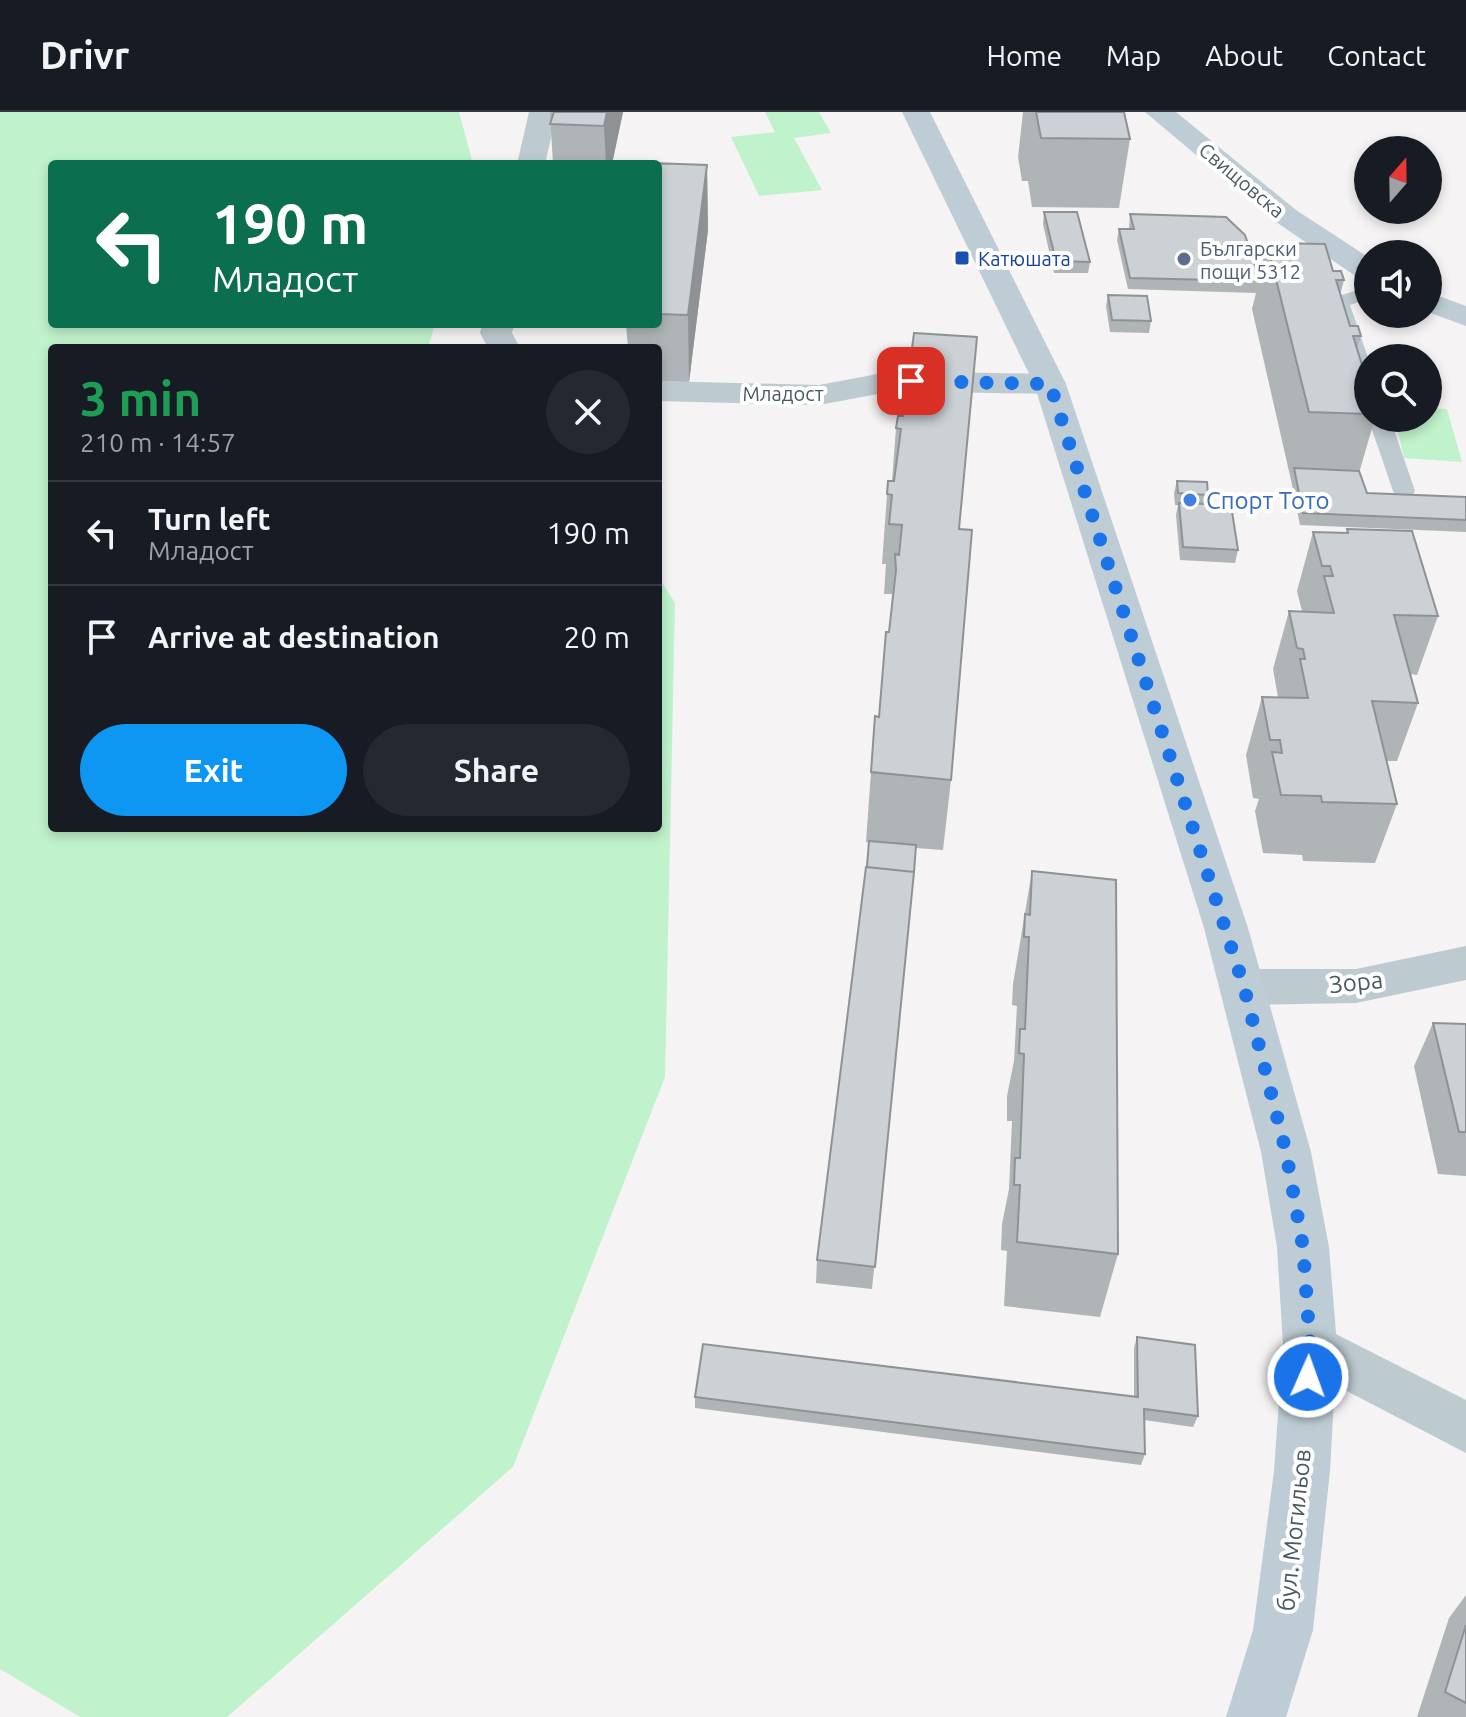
<!DOCTYPE html>
<html lang="en">
<head>
<meta charset="utf-8">
<style>
  :root { --surface:#171b24; --page:#242831; --text:#f1f3f6; --muted:#9ea1a6; --line:#363941; --accent:#0e96f3 }
  body { margin:0; font-family:Ubuntu,sans-serif; background:var(--page); color:var(--text); height:100vh; display:flex; flex-direction:column; font-size:30px; white-space:nowrap }
  * { box-sizing:border-box; margin:0 }
  p { font-size:26px; color:var(--muted) }
  .icon { flex:none; width:44px; height:44px; fill:none; stroke:currentColor; stroke-width:2; stroke-linecap:round; stroke-linejoin:round }
  .map { position:relative; flex:1; overflow:hidden }
  .drawer { position:absolute; left:48px; top:232px; width:614px; height:488px; display:flex; flex-direction:column; background:var(--surface); border-radius:8px; box-shadow:0 4px 12px #0003 }
  .drawer>* { flex:none }
  .banner { position:absolute; left:48px; top:48px; width:614px; height:168px; border-radius:8px; box-shadow:0 4px 12px #0003; background:#0b6e4f; color:#fff; overflow:hidden }
  .needle { width:52px; rotate:20deg }
  .tools { position:absolute; left:1354px; top:24px; display:grid; gap:16px }
  .tools a { display:grid; place-items:center; width:88px; height:88px; border-radius:50%; background:var(--surface); box-shadow:0 4px 12px #0003; font-size:40px }
  .pin { position:absolute; display:grid; place-items:center; width:68px; height:68px; color:#fff; margin:-34px; border-radius:16px; box-shadow:0 4px 12px #0006 }
  .me { position:absolute; width:88px; margin:-44px; rotate:2deg; stroke-linejoin:round; filter:drop-shadow(0 0 6px #0008) }
  .turn { display:flex; align-items:center; gap:28px; height:168px; padding:0 32px; font-size:36px }
  .turn .icon { width:104px; height:104px; stroke-width:2.5 }
  .turn b { display:block; font-size:56px; line-height:68px }
  .round { display:grid; place-items:center; flex:none; width:84px; height:84px; border-radius:42px; background:var(--page) }
  .overview { display:flex; align-items:center; justify-content:space-between; height:136px; padding:0 32px }
  h1 { font-size:48px; font-weight:600; line-height:60px; color:#1e9e55 }
  .cta { display:flex; gap:16px; margin-top:auto; padding:16px 32px }
  .cta a { flex:1; height:92px; border-radius:48px; background:var(--accent); color:#fff; font-size:32px; font-weight:600; line-height:92px; text-align:center }
  .cta a+a { background:var(--page); color:var(--text) }
  ul { padding:0; list-style:none }
  li { display:flex; align-items:center; gap:24px; height:104px; padding:0 32px; border-top:2px solid var(--line) }
  li div { flex:1 }
  li b { display:block; font-size:30px }
  li em { font-style:normal }
  header { display:flex; align-items:center; gap:48px; box-sizing:border-box; height:112px; padding:0 40px; background:var(--surface); border-bottom:2px solid var(--line) }
  header strong { font-size:38px }
  nav { display:flex; gap:44px; margin-inline-start:auto; font-size:28px }
  .map>svg:first-child { display:block }
  .green { fill:#c0f3cc }
  .lines { fill:none; stroke-linecap:round; stroke-linejoin:round }
  .lane { fill:#bdcad0; fill-rule:evenodd }
  .street { fill:#bdcad0; fill-rule:evenodd }
  .secondary { fill:#becdd5; fill-rule:evenodd }
  .wall { fill:#afb4b7 }
  .shaded-wall { fill:#8f9295 }
  .building { fill:#ccd1d5; stroke:#8f9295; stroke-width:2 }
  .route { stroke:#1a73e8; stroke-width:14; stroke-dasharray:0 25.2 }
  .transit-dot { fill:#1a4fb4; stroke:#fff; stroke-width:3 }
  .service-dot { fill:#5c6f8a; stroke:#fff; stroke-width:3 }
  .shop-dot { fill:#3f7fe0; stroke:#fff; stroke-width:3 }
  .labels { text-anchor:middle; dominant-baseline:central; stroke-width:8; stroke-linejoin:round; paint-order:stroke }
  .far-street-label { font-size:20px; fill:#495a62; stroke:#fff }
  .far-service-label { font-size:20px; fill:#4e5e75; stroke:#fff; text-anchor:start }
  .far-transit-label { font-size:20px; fill:#164399; stroke:#fff; text-anchor:start }
  .shop-label { font-size:24px; fill:#366cbe; stroke:#fff; text-anchor:start }
  .street-label { font-size:24px; fill:#495a62; stroke:#fff }
</style>
</head>
<body>
<header>
<strong>Drivr</strong>
<nav><a>Home</a><a>Map</a><a>About</a><a>Contact</a></nav>
</header>
<div class="map">
<svg width="1466" height="1605" viewBox="0 0 1466 1605">
  <rect width="100%" height="100%" fill="#f5f3f3"/>
  <path class="green" d="M0 0H459L473 52H52V212H435L428 236H52V716H658V464L675 491 665 965 513 1355 227 1605H80L0 1557Z
    M765 0H819L831 21 794 26 822 78 759 84 731 25 775 20Z
    M1428 296 1447 297 1462 350 1404 346 1395 306H1428Z"/>
  <g class="lines">
    <path class="lane" d="M1368 175V187L1350 193 1368 246V281L1358 275 1329 190 1332 186Z
      M1368 306H1390L1415 379 1412 384H1396L1393 379Z"/>
    <path class="street" d="M529 0H557L545 52H517Z
      M482 212H514L512 221 520 236H488L480 221Z
      M894 259 1050 262 1062 265 1066 272 1062 279 1050 282 894 279 819 293 658 289V269L819 273Z
      M1466 834V868L1356 891 1244 893 1228 887 1221 875 1228 863 1244 857H1356Z
      M1310 1209 1466 1288V1341L1291 1250 1283 1233 1291 1216Z"/>
    <path class="secondary" d="M902 0H930L1066 272 1248 816 1311 1040 1329 1135 1337 1233 1330 1359 1313 1518 1286 1605H1226L1253 1518 1274 1359 1283 1233 1277 1135 1261 1040 1204 816 1034 272Z
      M1145 0H1176L1296 98 1368 145V168L1357 165 1276 110Z
      M1428 180 1466 194V214L1428 200Z"/>
  </g>
  <path class="wall" d="M550 0H623L612 52H553Z
    M1023 0H1124L1130 27 1119 96 1032 95 1028 69H1022L1018 45Z
    M658 52 707 53 708 118 689 270 658 269V236H628L626 212H658Z
    M1044 100 1090 150 1088 161H1054L1043 112Z
    M1130 102 1259 165 1267 131 1333 159 1344 168 1340 183 1350 214 1361 224 1357 237 1368 272V306H1375L1359 361 1367 381 1466 385V420L1300 413 1291 368 1252 197 1256 181 1128 177 1117 128 1119 117H1129Z
    M1108 183 1151 209 1149 221 1110 220 1106 194Z
    M906 243 959 417 951 668 943 738 916 736 914 760 872 1177 816 1171 817 1148 869 731 866 730 875 604 879 605 890 514 892 482H884L886 452H882L888 369H892L896 316 901 304Z
    M1177 369 1208 383 1206 392 1238 438 1235 451 1180 448 1176 403 1178 393H1175L1174 381Z
    M1347 417 1438 504 1417 563 1411 562 1418 591 1397 649H1387L1397 692 1375 751 1303 749 1302 743 1263 741 1255 699 1259 687 1253 686 1246 643 1262 585H1278L1273 557 1289 499H1302L1297 479 1313 420 1346 421Z
    M1032 759 1118 1142 1100 1205 1004 1194 1007 1139 1001 1138 1002 1112 1009 1077 1012 1009H1007V984L1014 949 1017 894 1012 893 1013 872Z
    M1433 911 1466 912V1064L1438 1062 1414 954Z
    M1137 1225 1198 1304 1193 1315 1144 1308 1145 1342 1141 1353 695 1296V1285H1134V1236Z
    M1466 1483V1605H1417L1449 1506Z"/>
  <path class="shaded-wall" d="M607 0H623L612 52H606L604 14Z
    M707 53 708 118 689 270 688 203Z"/>
  <path class="building" d="M554 0H607L604 14 550 12Z
    M1036 0H1124L1130 27 1041 26Z
    M652 51 707 53 688 203 658 202V52Z
    M1044 100H1077L1090 150 1056 149Z
    M1130 102 1226 105 1245 123 1259 165 1258 169 1130 166 1119 117H1134Z
    M1267 131 1325 132 1333 159H1341L1344 168H1336L1350 214H1358L1361 224H1353L1368 272V302L1309 300Z
    M1108 183 1147 184 1151 209 1112 208Z
    M914 221 977 225 959 417 972 418 951 668 871 660 875 604 879 605 886 520H889L896 458 895 442 899 443 902 413 889 412 892 383 887 382 888 369H894L901 317 896 316 898 304H903L909 256 905 255 906 243 911 244Z
    M1294 356 1359 359 1367 381 1466 385V408L1303 401Z
    M1177 369 1207 370 1208 383 1178 381Z
    M1179 391 1231 393 1238 438 1183 435Z
    M1347 417 1412 419 1438 504 1394 503 1418 591 1372 589 1397 692 1322 690 1321 684 1281 683 1272 640 1282 641 1280 628H1270L1262 585 1308 586 1300 547H1305L1303 537 1297 536 1289 499 1334 501 1324 464H1333L1330 454H1322L1313 420 1348 421Z
    M869 729 916 733 914 760 867 755Z
    M866 755 914 760 875 1155 817 1148Z
    M1032 759 1116 768 1118 1142 1017 1130 1020 1073H1014L1015 1046H1020L1024 942 1019 941 1020 917H1025L1029 825H1024L1025 802 1030 803Z
    M1433 911 1466 912V1020H1459Z
    M1137 1225 1195 1233 1198 1304 1144 1297 1145 1342 695 1285 703 1232 1138 1285Z
    M1466 1513V1591L1445 1580Z"/>
  <g class="lines">
    <path class="route" d="M911 269 1050 272 1244 875 1286 1040 1303 1135 1310 1233 1308 1265"/>
  </g>
  <rect class="transit-dot" x="954" y="138" width="16" height="16" rx="4"/>
  <circle class="service-dot" cx="1184" cy="147" r="8"/>
  <circle class="shop-dot" cx="1190" cy="388" r="8"/>
  <g class="labels">
    <g class="far-street-label">
      <text transform="translate(1242 68) rotate(40)">Свищовска</text>
      <text x="783" y="281">Младост</text>
    </g>
    <g class="far-service-label">
      <text x="1200" y="136">Български<tspan x="1200" dy="23">пощи 5312</tspan></text>
    </g>
    <g class="far-transit-label">
      <text x="978" y="146">Катюшата</text>
    </g>
    <g class="shop-label">
      <text x="1206" y="388">Спорт Тото</text>
    </g>
    <g class="street-label">
      <text transform="translate(1356 870) rotate(-6)">Зора</text>
      <text transform="translate(1294 1418) rotate(-84)">бул. Могильов</text>
    </g>
  </g>
</svg>
<div class="tools">
<a><svg class="needle" viewBox="-14 -14 28 28"><path d="M0-13l5 13h-10z" fill="#e53935"/><path d="M0 13l5-13h-10z" fill="#9ea1a6"/></svg></a>
<a><svg class="icon" aria-label="sound" viewBox="0 0 24 24"><path d="M4 9h4l5-4v14l-5-4H4zM17 9q2 3 0 6"/></svg></a>
<a><svg class="icon" aria-label="search" viewBox="0 0 24 24"><circle cx="10" cy="10" r="6"/><path d="M15 15l6 6"/></svg></a>
</div>
<div class="pin" style="left:911px;top:269px;background:#d93025"><svg class="icon" aria-label="arrive" viewBox="0 0 24 24"><path d="M6 21V4h12l-3 4 3 4H6"/></svg></div>
<svg class="me" style="left:1308px;top:1265px" viewBox="-20 -20 40 40"><circle r="17" fill="#1a73e8" stroke="#fff" stroke-width="3"/><path d="M0-11L8 9 0 5-8 9z" fill="#fff"/></svg>
<div class="banner">
<div class="turn"><svg class="icon" aria-label="left" viewBox="0 0 24 24"><path d="M17 20v-9H6M10 6l-5 5 5 5"/></svg><div><b>190 m</b>Младост</div></div>
</div>
<section class="drawer">
<div class="overview"><div><h1>3 min</h1><p>210 m · 14:57</p></div><a class="round"><svg class="icon" aria-label="close" viewBox="0 0 24 24"><path d="M6 6l12 12M18 6L6 18"/></svg></a></div>
<ul>
<li><svg class="icon" aria-label="left" viewBox="0 0 24 24"><path d="M17 20v-9H6M10 6l-5 5 5 5"/></svg><div><b>Turn left</b><p>Младост</p></div><em>190 m</em></li>
<li><svg class="icon" aria-label="arrive" viewBox="0 0 24 24"><path d="M6 21V4h12l-3 4 3 4H6"/></svg><div><b>Arrive at destination</b></div><em>20 m</em></li>
</ul>
<div class="cta"><a>Exit</a><a>Share</a></div>
</section>
</div>
</body>
</html>
